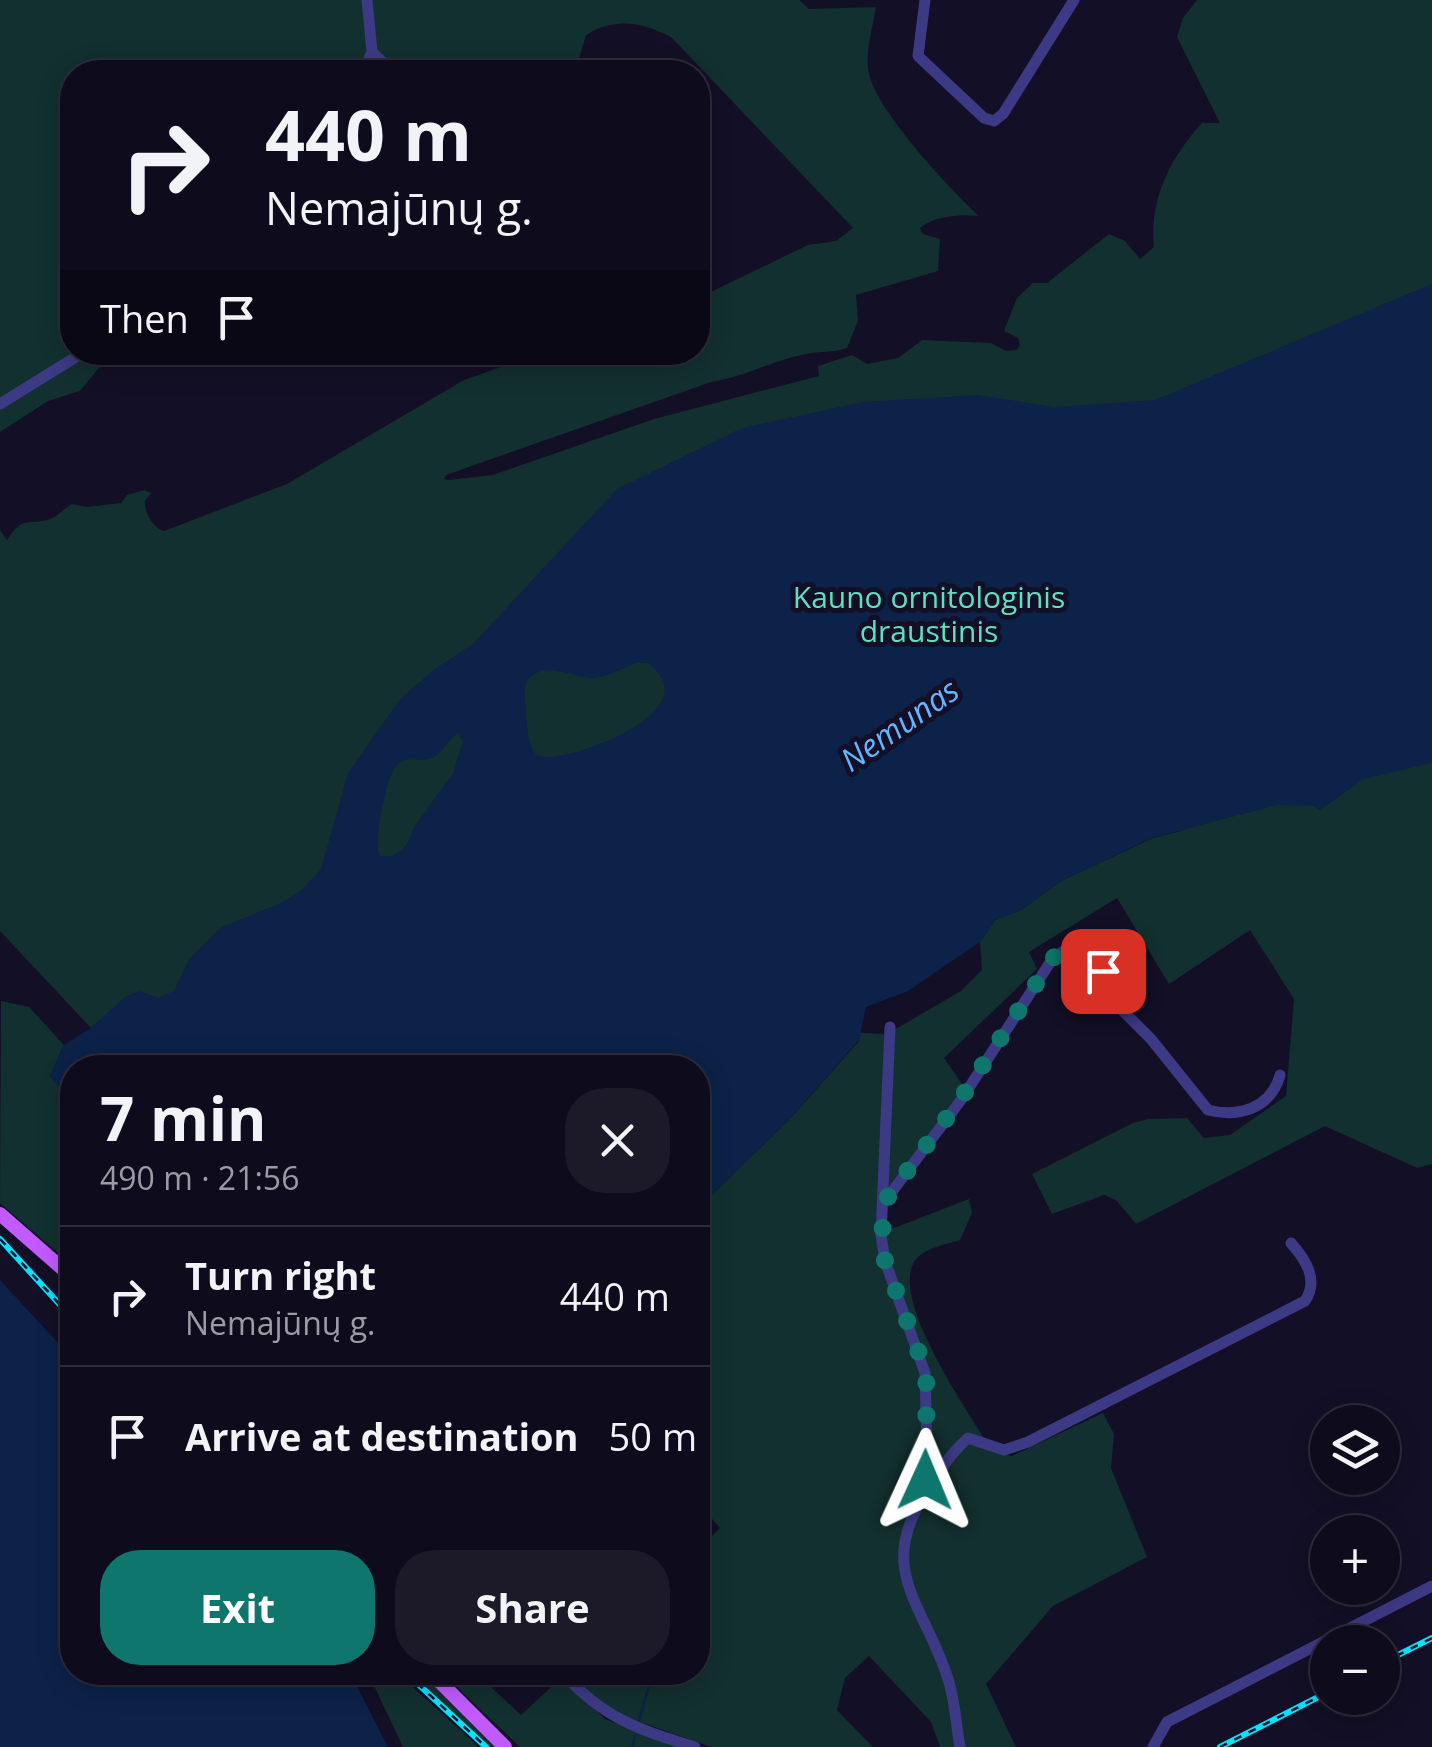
<!DOCTYPE html>
<html lang="en">
<head>
<meta charset="utf-8">
<style>
  :root { --surface:#0e0b1c; --page:#1c1929; --text:#f1f3f6; --muted:#9b9ba3; --line:#2e2b3b; --accent:#0f766e }
  body { margin:0; font-family:"Open Sans",sans-serif; background:var(--page); color:var(--text); height:100vh; display:flex; flex-direction:column; font-size:38px; white-space:nowrap }
  * { box-sizing:border-box; margin:0 }
  p { font-size:32px; color:var(--muted) }
  .icon { flex:none; width:55px; height:55px; fill:none; stroke:currentColor; stroke-width:2; stroke-linecap:round; stroke-linejoin:round }
  .map { position:relative; flex:1; overflow:hidden }
  .details { position:absolute; left:60px; top:1055px; width:650px; height:630px; display:flex; flex-direction:column; background:var(--surface); border-radius:40px; box-shadow:0 5px 25px #0003,0 0 0 2px var(--line) }
  .details>* { flex:none }
  .guide { position:absolute; left:60px; top:60px; width:650px; height:305px; border-radius:40px; box-shadow:0 5px 25px #0003,0 0 0 2px var(--line); background:#0e0b1c; color:var(--text); overflow:hidden }
  .fabs { position:absolute; left:1310px; top:1405px; display:grid; gap:20px }
  .fabs a { display:grid; place-items:center; width:90px; height:90px; border-radius:50%; background:var(--surface); box-shadow:0 5px 25px #0003,0 0 0 2px var(--line); font-size:50px }
  .pin { position:absolute; display:grid; place-items:center; width:85px; height:85px; color:#fff; margin:-42px; border-radius:20px; box-shadow:0 5px 15px #0006 }
  .me { position:absolute; width:110px; margin:-55px; rotate:1deg; stroke-linejoin:round; filter:drop-shadow(0 0 8px #0008) }
  .turn { display:flex; align-items:center; gap:35px; height:210px; padding:0 40px; font-size:45px }
  .turn .icon { width:130px; height:130px; stroke-width:2.5 }
  .turn b { display:block; font-size:70px; line-height:85px }
  .then { display:flex; align-items:center; height:95px; padding:0 40px; background:#0003; gap:20px; font-size:38px }
  .round { display:grid; place-items:center; flex:none; width:105px; height:105px; border-radius:40px; background:var(--page) }
  .summary { display:flex; align-items:center; justify-content:space-between; height:170px; padding:0 40px }
  h1 { font-size:60px; font-weight:700; line-height:75px }
  .button { display:flex; gap:20px; margin-top:auto; padding:20px 40px }
  .button a { flex:1; height:115px; border-radius:40px; background:var(--accent); color:#fff; font-size:40px; font-weight:700; line-height:115px; text-align:center }
  .button a+a { background:var(--page); color:var(--text) }
  ul { padding:0; list-style:none }
  li { display:flex; align-items:center; gap:30px; height:140px; padding:0 40px; border-top:2px solid var(--line) }
  li div { flex:1 }
  li b { display:block; font-size:38px }
  li em { font-style:normal }
  .map>svg:first-child { display:block }
  .green { fill:#12302f }
  .water { fill:#0c2248; fill-rule:evenodd }
  .lines { fill:none; stroke-linecap:round; stroke-linejoin:round }
  .stream { stroke:#0c2248; stroke-width:2.5 }
  .minor { stroke:#3d3a85; stroke-width:11 }
  .major { stroke:#c25bff; stroke-width:14 }
  .rail-casing { stroke:#00e5ff; stroke-width:6 }
  .rail { stroke:#130f26; stroke-width:2.5; stroke-dasharray:8; stroke-linecap:butt }
  .route { stroke:#0f766e; stroke-width:18; stroke-dasharray:0 32.4 }
  .labels { text-anchor:middle; dominant-baseline:central; stroke-width:10; stroke-linejoin:round; paint-order:stroke }
  .park-label { font-size:30px; fill:#5fe0c0; stroke:#130f26 }
  .water-label { font-size:32px; font-style:italic; fill:#62b6ff; stroke:#130f26 }
</style>
</head>
<body>
<div class="map">
<svg width="1432" height="1747" viewBox="0 0 1432 1747">
  <rect width="100%" height="100%" fill="#130f26"/>
  <path class="green" d="M0 0H799L809 9 876 7C873 26 866 49 868 68 871 106 951 190 979 216 960 215 936 215 920 228L923 234 940 239 938 271 856 295 858 321 847 348C832 353 820 351 806 354 774 360 744 377 711 382L446 475 444 479 448 480 493 475 654 419 819 376 818 366 852 355 867 364 898 358 922 340 991 343 1006 351 1017 350 1020 345 1018 338 1004 331 1017 298 1033 283H1047L1109 234 1125 241 1140 259 1154 247C1149 200 1170 158 1202 123H1220L1177 37 1183 18 1197 0H1432V1164L1417 1168 1325 1126 1136 1224 1116 1200 1104 1195 1052 1214 1032 1174 1133 1123 1148 1119 1187 1118 1204 1138 1230 1135 1286 1096 1294 999 1250 930 1169 984 1117 898 1029 952 1037 969 944 1058 964 1087 879 1203 876 1235 969 1199 972 1213 960 1240C945 1245 921 1248 913 1264 893 1305 971 1416 993 1452L1012 1456 1103 1413 1114 1434 1111 1468 1147 1557 1053 1606 986 1684 1016 1747H940L931 1722 869 1656 845 1678 837 1710 873 1747H711L609 1711 575 1678C597 1667 616 1677 638 1684L649 1673 698 1672V1550L720 1528 698 1503V1208L790 1119 859 1041 860 1033 887 1034 961 991 982 970 980 942 995 920 1021 910 1061 881 1153 838 1184 830 100 1020 91 1028 0 931V530L7 540C25 513 28 527 50 519 58 516 65 508 72 504L86 507 121 503 127 495 144 490 151 493 145 501C144 512 153 528 164 531L287 484 464 380 540 353 698 352V298L808 245 836 241 853 228 671 37C642 22 615 17 586 35L575 72H72V352L77 353 0 400Z
    M92 353H119L98 369 80 391 48 401 0 432V410Z
    M1 1001 29 1007 64 1045 50 1076 72 1104V1265L0 1203Z
    M368 1673H397L479 1747H403Z
    M408 1673H420L498 1747H491Z
    M442 1673H476L521 1715 562 1677 605 1719 678 1747H520Z"/>
  <path class="water" d="M1432 284V763L1364 779 1320 810 1312 806 1277 805 1152 838 1061 881 1021 910 995 920 980 942 908 991 866 1007 859 1040 790 1119 698 1208V1068H72V1104L50 1076 64 1045 91 1028 125 997 139 991 158 998 174 991 190 958 222 927 279 904 302 890 321 869 348 773 401 698 435 669 473 644 617 489 742 428 863 402 978 395 1054 407 1155 400ZM637 663H647C718 712 554 768 537 755 527 746 527 723 526 711 525 698 521 683 533 675 549 663 575 678 593 678 609 677 622 668 637 663ZM458 733 463 741 453 773 415 826 406 846 392 856H380C373 843 386 774 398 764 407 756 418 762 429 759 442 756 447 740 458 733Z
    M0 1280 72 1358V1672L350 1673 388 1747H0Z"/>
  <g class="lines">
    <path class="stream" d="M698 1513V1521
      M639 1720 653 1672
      M632 1747 635 1736"/>
    <path class="minor" d="M367 0 372 52 393 72
      M925 0 918 56 984 118 994 121 1003 114 1074 0
      M363 72 372 52
      M272 352H306
      M0 404 84 352
      M890 1027 881 1235 885 1261 925 1373 928 1490
      M885 1201 961 1100 1053 958 1067 949 1082 947 1097 959 1121 1009 1151 1039 1208 1110C1239 1118 1271 1108 1280 1075
      M562 1673C607 1720 635 1728 695 1747
      M960 1747C956 1725 955 1700 948 1679 924 1603 875 1571 926 1492 939 1472 950 1454 968 1438L1004 1450 1028 1442 1305 1301C1319 1280 1306 1260 1291 1243
      M1153 1747 1167 1722 1432 1586"/>
    <path class="major" d="M0 1214 72 1277
      M430 1672 505 1747"/>
    <g class="rail-casing">
      <path id="rail" d="M0 1239 72 1318
        M1382 1663 1432 1638
        M405 1672 486 1747
        M1220 1747 1328 1692"/>
    </g>
    <use href="#rail" class="rail"/>
  </g>
  <g class="lines">
    <path class="route" d="M925 1480 927 1386 920 1356 885 1261 882 1235 885 1201 960 1100 1053 958 1067 948 1082 947 1097 958 1103 971"/>
  </g>
  <g class="labels">
    <g class="park-label">
      <text x="929" y="596">Kauno ornitologinis<tspan x="929" dy="34">draustinis</tspan></text>
    </g>
    <g class="water-label">
      <text transform="translate(899 724) rotate(-35)">Nemunas</text>
    </g>
  </g>
</svg>
<div class="fabs">
<a><svg class="icon" aria-label="layers" viewBox="0 0 24 24"><path d="M12 4l9 5-9 5-9-5zM3 14l9 5 9-5"/></svg></a>
<a>+</a>
<a>−</a>
</div>
<div class="pin" style="left:1103px;top:971px;background:#d93025"><svg class="icon" aria-label="arrive" viewBox="0 0 24 24"><path d="M6 21V4h12l-3 4 3 4H6"/></svg></div>
<svg class="me" style="left:925px;top:1480px" viewBox="-20 -20 40 40"><path d="M0-17L14 15 0 8-14 15z" fill="#0f766e" stroke="#fff" stroke-width="4"/></svg>
<div class="guide">
<div class="turn"><svg class="icon" aria-label="right" viewBox="0 0 24 24"><path d="M7 20v-9h11M14 6l5 5-5 5"/></svg><div><b>440 m</b>Nemajūnų g.</div></div>
<div class="then">Then<svg class="icon" aria-label="arrive" viewBox="0 0 24 24"><path d="M6 21V4h12l-3 4 3 4H6"/></svg></div>
</div>
<section class="details">
<div class="summary"><div><h1>7 min</h1><p>490 m · 21:56</p></div><a class="round"><svg class="icon" aria-label="close" viewBox="0 0 24 24"><path d="M6 6l12 12M18 6L6 18"/></svg></a></div>
<ul>
<li><svg class="icon" aria-label="right" viewBox="0 0 24 24"><path d="M7 20v-9h11M14 6l5 5-5 5"/></svg><div><b>Turn right</b><p>Nemajūnų g.</p></div><em>440 m</em></li>
<li><svg class="icon" aria-label="arrive" viewBox="0 0 24 24"><path d="M6 21V4h12l-3 4 3 4H6"/></svg><div><b>Arrive at destination</b></div><em>50 m</em></li>
</ul>
<div class="button"><a>Exit</a><a>Share</a></div>
</section>
</div>
</body>
</html>
